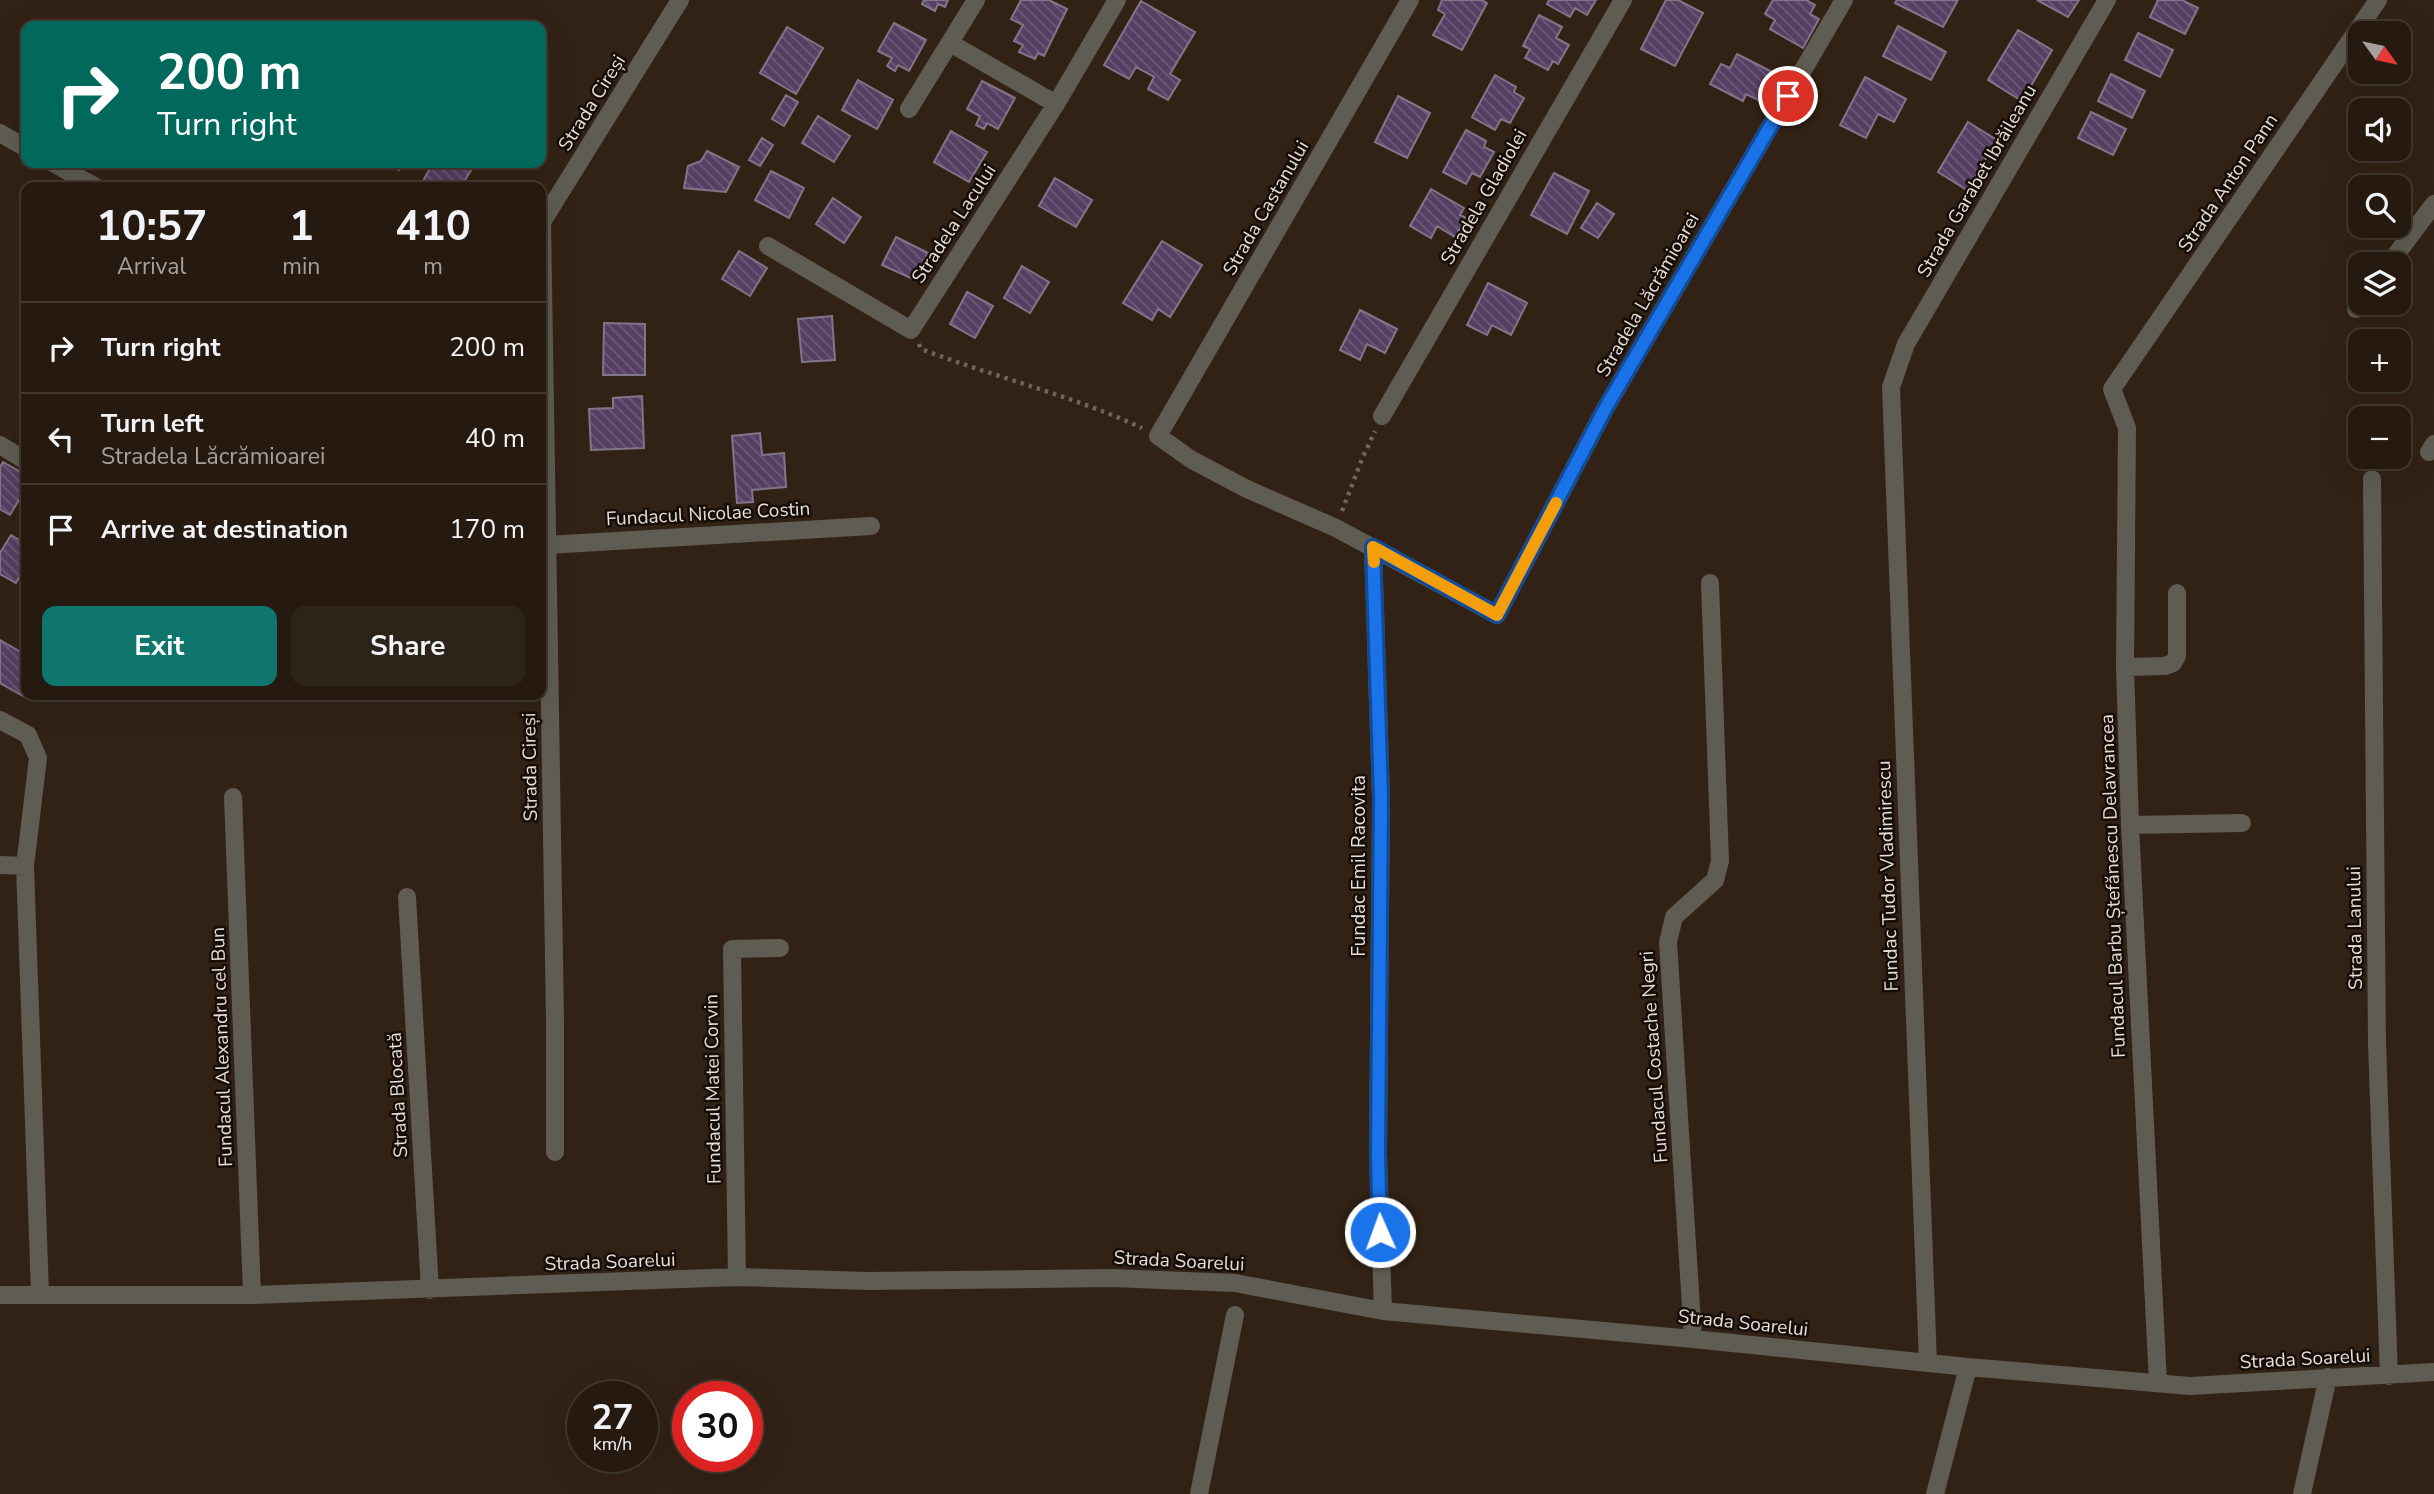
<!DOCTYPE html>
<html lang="en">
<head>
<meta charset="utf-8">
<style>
  :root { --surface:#261a10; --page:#2e2319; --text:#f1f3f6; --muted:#a4a19f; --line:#423830; --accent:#0f766e }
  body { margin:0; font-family:"Nunito Sans",sans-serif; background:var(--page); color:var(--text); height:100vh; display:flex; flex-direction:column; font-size:26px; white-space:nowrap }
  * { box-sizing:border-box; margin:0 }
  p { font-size:23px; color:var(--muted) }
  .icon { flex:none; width:38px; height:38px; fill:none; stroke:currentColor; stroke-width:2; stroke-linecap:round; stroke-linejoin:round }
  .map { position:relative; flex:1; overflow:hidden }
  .details { position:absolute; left:21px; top:182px; width:525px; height:518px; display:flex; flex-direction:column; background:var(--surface); border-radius:14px; box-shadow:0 7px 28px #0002,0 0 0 2px var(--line) }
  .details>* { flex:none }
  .top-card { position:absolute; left:21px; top:21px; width:525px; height:147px; border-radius:14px; box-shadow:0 7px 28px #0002,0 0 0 2px var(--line); background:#00695c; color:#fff; overflow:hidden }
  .needle { width:46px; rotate:123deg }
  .buttons { position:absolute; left:2348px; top:21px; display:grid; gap:14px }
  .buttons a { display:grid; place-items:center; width:63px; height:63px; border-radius:14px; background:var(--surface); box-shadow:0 7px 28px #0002,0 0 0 2px var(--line); font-size:35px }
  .speed { position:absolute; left:567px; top:1381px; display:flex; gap:14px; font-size:35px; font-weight:700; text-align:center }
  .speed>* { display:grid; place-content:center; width:91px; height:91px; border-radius:50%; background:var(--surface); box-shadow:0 7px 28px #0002,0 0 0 2px var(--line); line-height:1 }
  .speed small { font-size:18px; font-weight:400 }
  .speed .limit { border:10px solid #d22; background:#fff; color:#111 }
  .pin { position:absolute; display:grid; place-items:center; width:60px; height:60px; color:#fff; margin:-30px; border:4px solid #fff; border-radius:50%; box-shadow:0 2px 7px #0007 }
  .me { position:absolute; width:77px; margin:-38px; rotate:358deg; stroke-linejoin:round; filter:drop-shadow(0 0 5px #0008) }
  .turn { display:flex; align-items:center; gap:24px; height:147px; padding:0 21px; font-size:32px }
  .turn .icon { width:91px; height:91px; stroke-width:2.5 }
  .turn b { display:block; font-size:49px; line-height:60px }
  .eta { display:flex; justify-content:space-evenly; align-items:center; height:119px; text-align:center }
  .eta b { font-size:42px; font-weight:700; line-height:49px }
  .button { display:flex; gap:14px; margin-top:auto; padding:14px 21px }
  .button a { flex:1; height:80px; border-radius:14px; background:var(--accent); color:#fff; font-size:28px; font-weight:700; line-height:80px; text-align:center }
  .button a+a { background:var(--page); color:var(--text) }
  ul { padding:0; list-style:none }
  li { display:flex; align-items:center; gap:21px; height:91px; padding:0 21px; border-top:2px solid var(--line) }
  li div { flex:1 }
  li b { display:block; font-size:26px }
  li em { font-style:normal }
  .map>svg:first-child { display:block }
  .building { fill:url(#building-back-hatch); stroke:#817589; stroke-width:2 }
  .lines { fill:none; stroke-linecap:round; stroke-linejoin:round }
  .path { stroke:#726358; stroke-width:4.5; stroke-dasharray:3.5 5; stroke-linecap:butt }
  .minor { stroke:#5f5c53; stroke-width:18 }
  .route-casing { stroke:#114b97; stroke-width:18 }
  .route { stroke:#1a73e8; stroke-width:12 }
  .slow { stroke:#f59e0b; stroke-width:12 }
  .labels { text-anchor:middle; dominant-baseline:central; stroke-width:5; stroke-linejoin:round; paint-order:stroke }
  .street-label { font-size:19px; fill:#e9ddd5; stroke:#150d08 }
</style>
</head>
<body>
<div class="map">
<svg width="2434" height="1494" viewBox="0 0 2434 1494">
  <defs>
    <pattern id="building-back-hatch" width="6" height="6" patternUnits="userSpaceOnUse" patternTransform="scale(1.75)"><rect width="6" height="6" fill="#553f62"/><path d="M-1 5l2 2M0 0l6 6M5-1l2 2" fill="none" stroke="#6d5a78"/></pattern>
  </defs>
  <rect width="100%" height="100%" fill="#322215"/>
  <path class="building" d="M924 0H948L945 7 938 4 935 11 922 4Z
    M1021 0H1049L1067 9 1044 56 1038 53 1035 59 1019 52 1023 45 1014 41 1023 25 1011 19Z
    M1442 0H1482L1487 3 1462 50 1433 35 1445 14 1438 10Z
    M1549 0H1596L1587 15 1575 8 1570 17 1547 4Z
    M1666 0H1678L1703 13 1675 66 1641 49Z
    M1773 0H1806L1815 5 1810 14 1819 19 1803 48 1770 29 1775 20 1765 14Z
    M1897 0H1958L1943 27 1895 3Z
    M2037 0H2079L2068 17Z
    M2158 0H2182L2198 8 2185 34 2150 17Z
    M1141 1 1195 32 1170 74 1180 80 1168 100 1148 89 1154 77 1136 67 1129 79 1104 65Z
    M1539 15 1562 27 1556 38 1569 45 1558 64 1553 61 1548 70 1525 58 1530 49 1523 46Z
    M894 23 926 40 909 71 898 65 895 71 887 66 892 58 878 51Z
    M1898 26 1946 52 1931 80 1883 56Z
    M787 27 823 48 796 94 760 73Z
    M2018 30 2052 50 2022 101 1988 80Z
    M2138 33 2173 50 2160 77 2125 60Z
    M1737 54 1774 73 1760 101 1746 94 1743 101 1710 84 1721 64 1730 68Z
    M2111 74 2145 91 2132 118 2098 101Z
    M1495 75 1516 87 1514 92 1524 98 1510 123 1501 119 1495 130 1472 117Z
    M1865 77 1906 99 1894 122 1878 114 1866 138 1840 125Z
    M858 80 893 100 877 129 842 110Z
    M982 81 1015 98 998 129 987 123 984 129 976 125 980 116 967 109Z
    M786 95 798 102 784 126 772 119Z
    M1398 96 1430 113 1407 158 1375 142Z
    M2091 112 2126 129 2113 155 2078 138Z
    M818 116 850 136 834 162 802 143Z
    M1968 122 1997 140 1967 190 1938 172Z
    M1466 130 1486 141 1484 147 1494 152 1480 177 1472 173 1466 184 1443 172Z
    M951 131 987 152 969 182 934 162Z
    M762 138 773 145 760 166 749 160Z
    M707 151 739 167 726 192 684 188 688 166 701 161Z
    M385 163H402L399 170Z
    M433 163H459L471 170 461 187H434L423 181Z
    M771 171 804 188 789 218 755 200Z
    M1554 173 1589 191 1567 234 1531 215Z
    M1055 178 1092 200 1076 227 1039 206Z
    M1431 189 1464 208 1460 215 1466 218 1455 237 1437 226 1431 238 1410 226Z
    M833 198 861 217 844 243 816 224Z
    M1597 203 1614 214 1598 238 1581 228Z
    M896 237 928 253 915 280 882 265Z
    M1162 241 1202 265 1170 317 1158 309 1152 320 1123 303Z
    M739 251 767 268 750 296 722 279Z
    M1022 266 1049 282 1030 313 1004 298Z
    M1488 283 1527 303 1511 335 1492 325 1487 335 1467 325Z
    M967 292 993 306 975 338 950 324Z
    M1360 310 1397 329 1385 353 1367 344 1360 360 1340 350Z
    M832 316 835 360 802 362 798 319Z
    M604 323 645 324V375H603Z
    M642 396 644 448 591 450 589 409 613 408V398Z
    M760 433 762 455 784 453 786 487 752 490 753 502 737 503 732 436Z
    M3 462 26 475V488L10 515 0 509V467Z
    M11 535 26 544V564L16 583 0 574V553Z
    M0 640 26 655 25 697 0 683Z"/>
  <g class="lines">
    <path class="path" d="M919 344 921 349C994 377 1071 395 1142 428
      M1342 511 1362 459 1375 431"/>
    <path class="minor" d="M1410 0 1158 436 1192 460 1247 489 1336 528 1497 615 1605 409 1844 0
      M950 43 1056 104
      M909 109 976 0
      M0 133 26 148
      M53 163 96 187
      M768 246 911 330 1056 104 1117 0
      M2389 264 2434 204
      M2356 309 2361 303
      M1382 416 1623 0
      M0 445 26 461
      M2429 452 2434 444
      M2372 479 2377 1044 2389 1376
      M547 545 871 526
      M1373 547 1381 798 1378 1154 1383 1311
      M2125 667 2165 666 2173 663 2177 656V593
      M0 720 28 735 38 758 25 866 0 865
      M233 797 252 1295
      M2130 825 2242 823
      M25 866 40 1294
      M407 897 430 1290
      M555 1152V1020L542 222 680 0
      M737 1277 732 949 780 948
      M0 1295H252L737 1277 868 1281 1113 1278 1235 1283 1383 1311 1693 1339 1968 1367 2190 1386 2434 1372
      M1693 1339 1668 942 1674 917 1715 880 1720 861 1710 583
      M1928 1363 1891 387 1906 344 2107 0
      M2158 1383 2130 825 2125 667 2127 428 2112 389 2378 0
      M1199 1494 1235 1315
      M1935 1494 1968 1367
      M2302 1494 2328 1377"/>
  </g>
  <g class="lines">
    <g class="route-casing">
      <path id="route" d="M1380 1232 1378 1154 1381 797 1373 547 1497 615 1605 409 1788 96"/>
    </g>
    <use href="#route" class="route"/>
    <path class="slow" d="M1374 562 1373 547 1497 615 1556 503"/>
  </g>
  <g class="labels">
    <g class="street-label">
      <text transform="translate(592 103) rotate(-58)">Strada Cireși</text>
      <text transform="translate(1977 181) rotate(-60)">Strada Garabet Ibrăileanu</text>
      <text transform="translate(2228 183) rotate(-56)">Strada Anton Pann</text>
      <text transform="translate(1484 197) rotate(-60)">Stradela Gladiolei</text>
      <text transform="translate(1266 208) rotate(-60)">Strada Castanului</text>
      <text transform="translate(954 224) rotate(-57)">Stradela Lacului</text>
      <text transform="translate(1648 295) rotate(-60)">Stradela Lăcrămioarei</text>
      <text transform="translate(708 514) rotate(-3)">Fundacul Nicolae Costin</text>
      <text transform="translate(530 767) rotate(-91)">Strada Cireși</text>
      <text transform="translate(1359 866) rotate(-90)">Fundac Emil Racovita</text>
      <text transform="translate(1888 876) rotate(-92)">Fundac Tudor Vladimirescu</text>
      <text transform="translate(2113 886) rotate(-92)">Fundacul Barbu Ștefănescu Delavrancea</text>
      <text transform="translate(2355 928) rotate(-91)">Strada Lanului</text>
      <text transform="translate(222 1047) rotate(-92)">Fundacul Alexandru cel Bun</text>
      <text transform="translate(1654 1057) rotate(-94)">Fundacul Costache Negri</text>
      <text transform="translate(713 1089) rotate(-91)">Fundacul Matei Corvin</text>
      <text transform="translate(398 1095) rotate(-93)">Strada Blocată</text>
      <text transform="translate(1179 1261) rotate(3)">Strada Soarelui</text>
      <text transform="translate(610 1262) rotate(-2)">Strada Soarelui</text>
      <text transform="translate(1743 1323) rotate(6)">Strada Soarelui</text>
      <text transform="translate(2305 1359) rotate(-3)">Strada Soarelui</text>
    </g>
  </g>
</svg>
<div class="buttons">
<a><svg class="needle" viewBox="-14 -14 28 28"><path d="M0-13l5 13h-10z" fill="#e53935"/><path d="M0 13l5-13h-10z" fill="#a4a19f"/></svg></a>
<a><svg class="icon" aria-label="sound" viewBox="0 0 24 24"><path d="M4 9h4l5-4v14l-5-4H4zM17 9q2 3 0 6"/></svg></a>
<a><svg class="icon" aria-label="search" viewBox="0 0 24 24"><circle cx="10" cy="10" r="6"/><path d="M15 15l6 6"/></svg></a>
<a><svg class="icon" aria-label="layers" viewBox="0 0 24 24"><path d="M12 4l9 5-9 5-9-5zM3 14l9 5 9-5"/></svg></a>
<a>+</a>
<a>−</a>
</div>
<div class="speed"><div>27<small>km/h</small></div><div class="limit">30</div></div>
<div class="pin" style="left:1788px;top:96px;background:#d93025"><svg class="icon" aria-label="arrive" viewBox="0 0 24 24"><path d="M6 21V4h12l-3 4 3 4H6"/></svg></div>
<svg class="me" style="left:1380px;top:1232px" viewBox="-20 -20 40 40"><circle r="17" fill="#1a73e8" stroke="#fff" stroke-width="3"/><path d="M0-11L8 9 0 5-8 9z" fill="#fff"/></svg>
<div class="top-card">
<div class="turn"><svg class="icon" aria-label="right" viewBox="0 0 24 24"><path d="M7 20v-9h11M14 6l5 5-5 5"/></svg><div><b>200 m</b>Turn right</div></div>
</div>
<section class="details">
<div class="eta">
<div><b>10:57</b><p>Arrival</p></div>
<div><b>1</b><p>min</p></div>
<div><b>410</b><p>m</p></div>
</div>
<ul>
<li><svg class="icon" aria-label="right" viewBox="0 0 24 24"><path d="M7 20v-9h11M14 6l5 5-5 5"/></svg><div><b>Turn right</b></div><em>200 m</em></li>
<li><svg class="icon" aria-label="left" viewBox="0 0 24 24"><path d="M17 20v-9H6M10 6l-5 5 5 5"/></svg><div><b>Turn left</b><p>Stradela Lăcrămioarei</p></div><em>40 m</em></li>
<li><svg class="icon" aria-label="arrive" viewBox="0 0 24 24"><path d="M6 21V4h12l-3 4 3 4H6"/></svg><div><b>Arrive at destination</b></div><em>170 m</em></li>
</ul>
<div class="button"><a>Exit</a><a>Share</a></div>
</section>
</div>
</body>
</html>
